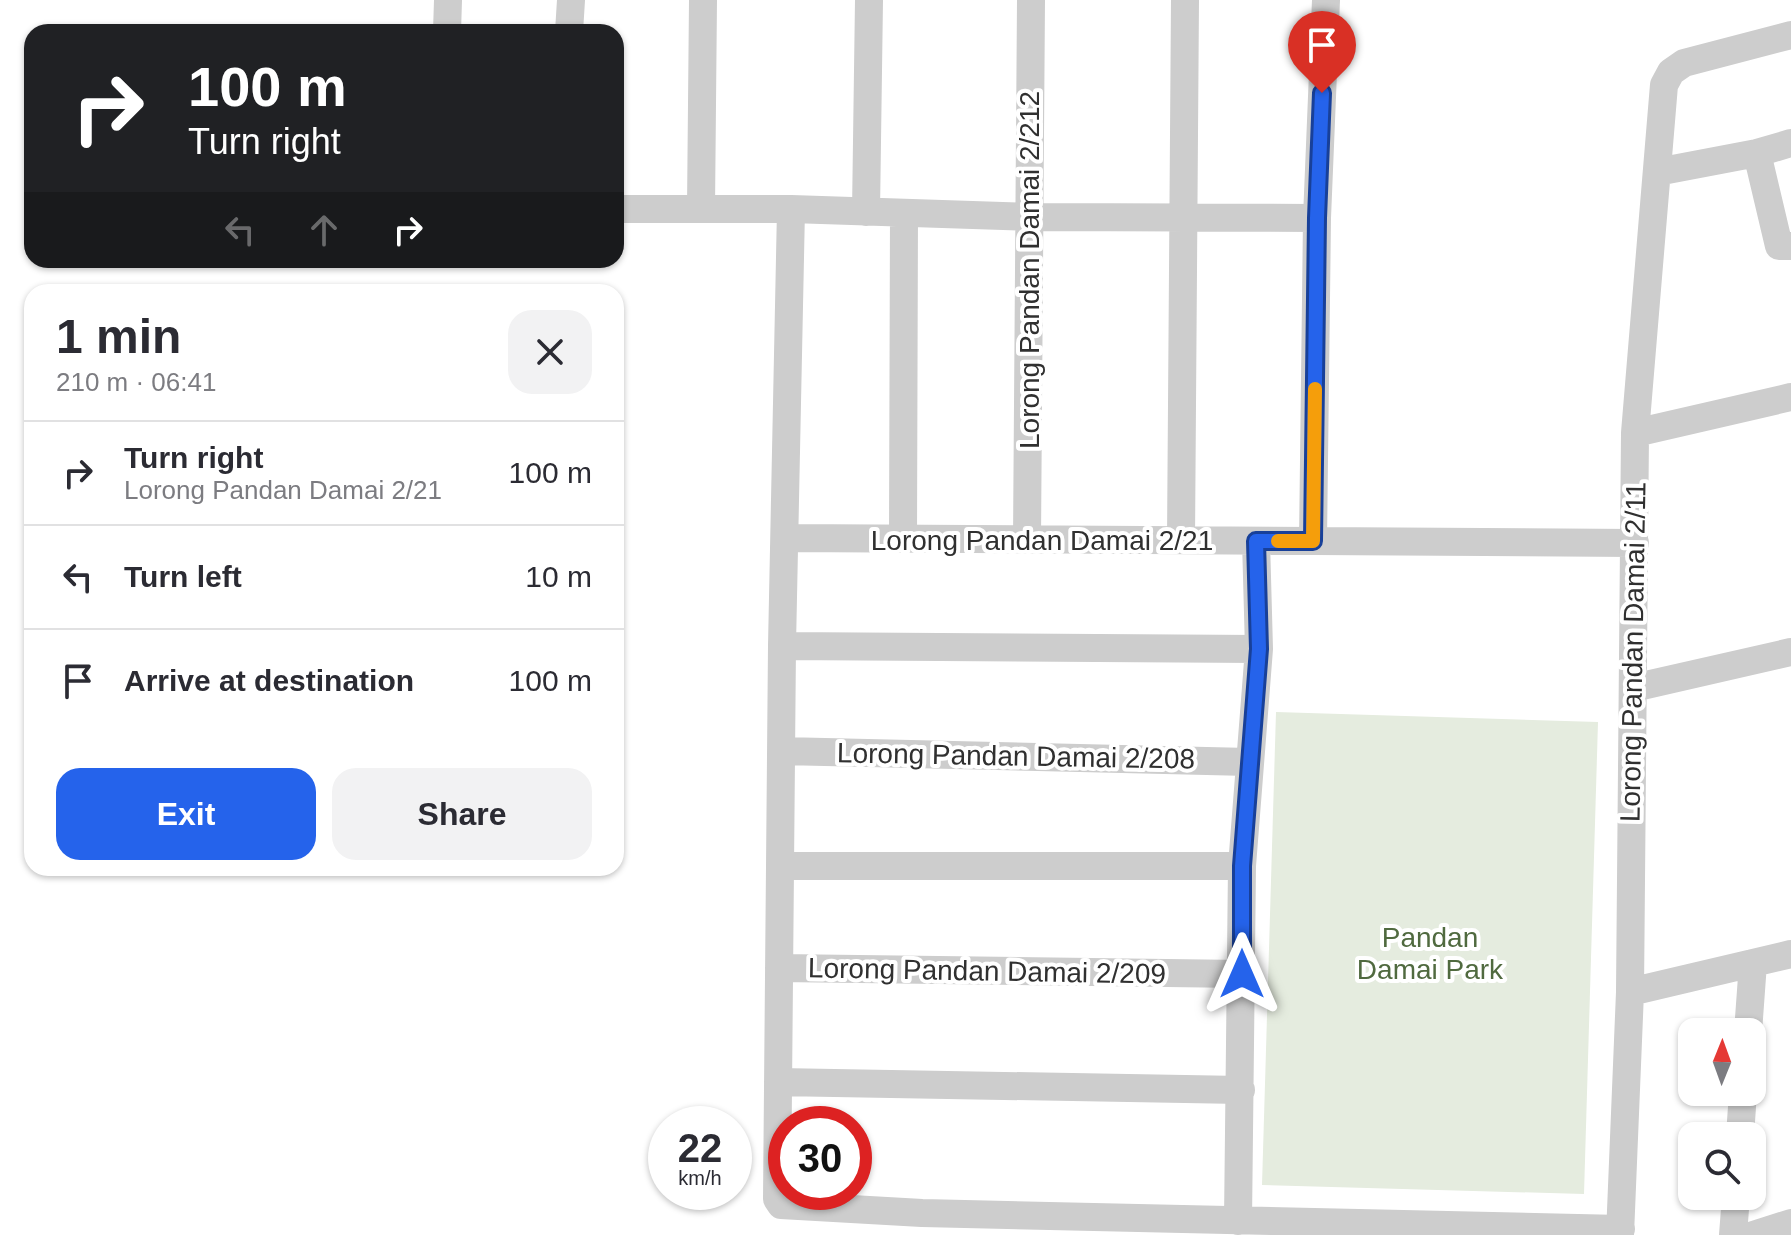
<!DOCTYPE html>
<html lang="en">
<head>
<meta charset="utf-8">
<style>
  :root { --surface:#fff; --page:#f2f2f3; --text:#2b2b33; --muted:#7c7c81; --line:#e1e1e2; --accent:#2563eb }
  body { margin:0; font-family:Arial,sans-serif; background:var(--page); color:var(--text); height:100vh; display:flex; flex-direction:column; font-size:30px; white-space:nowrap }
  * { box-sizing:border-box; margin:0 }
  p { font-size:26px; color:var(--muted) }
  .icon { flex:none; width:44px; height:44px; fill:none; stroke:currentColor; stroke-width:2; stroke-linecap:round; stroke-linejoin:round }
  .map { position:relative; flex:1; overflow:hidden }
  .panel { position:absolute; left:24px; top:284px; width:600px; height:592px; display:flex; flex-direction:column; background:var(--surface); border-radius:24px; box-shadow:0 2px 6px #0004 }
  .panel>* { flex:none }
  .guide { position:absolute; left:24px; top:24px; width:600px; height:244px; border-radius:24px; box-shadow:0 2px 6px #0004; background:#202124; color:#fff; overflow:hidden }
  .needle { width:52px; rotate:1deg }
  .tools { position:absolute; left:1678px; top:1018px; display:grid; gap:16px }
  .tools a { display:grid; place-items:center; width:88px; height:88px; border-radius:16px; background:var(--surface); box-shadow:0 2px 6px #0004; font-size:40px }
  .speed { position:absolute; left:648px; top:1106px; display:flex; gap:16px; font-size:40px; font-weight:700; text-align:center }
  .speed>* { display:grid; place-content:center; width:104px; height:104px; border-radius:50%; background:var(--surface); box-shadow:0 2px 6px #0004; line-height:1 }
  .speed small { font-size:20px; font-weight:400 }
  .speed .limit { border:12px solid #d22; background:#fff; color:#111 }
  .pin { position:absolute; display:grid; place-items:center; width:68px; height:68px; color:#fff; margin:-82px -34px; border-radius:50% 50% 50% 0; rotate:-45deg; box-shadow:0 0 8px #0007 }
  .pin .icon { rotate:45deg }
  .me { position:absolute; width:88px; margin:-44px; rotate:0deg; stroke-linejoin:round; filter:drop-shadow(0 0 6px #0008) }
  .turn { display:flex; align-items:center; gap:28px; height:168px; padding:0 32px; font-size:36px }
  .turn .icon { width:104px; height:104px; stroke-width:2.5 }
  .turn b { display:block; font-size:56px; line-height:68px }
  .lanes { display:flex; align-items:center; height:76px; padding:0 32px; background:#0003; justify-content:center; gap:40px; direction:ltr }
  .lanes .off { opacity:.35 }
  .round { display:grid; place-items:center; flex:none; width:84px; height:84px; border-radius:24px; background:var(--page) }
  .head { display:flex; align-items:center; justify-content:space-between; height:136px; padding:0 32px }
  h1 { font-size:48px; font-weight:800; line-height:60px }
  .action { display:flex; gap:16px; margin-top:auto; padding:16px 32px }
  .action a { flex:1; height:92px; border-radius:24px; background:var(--accent); color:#fff; font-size:32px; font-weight:800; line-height:92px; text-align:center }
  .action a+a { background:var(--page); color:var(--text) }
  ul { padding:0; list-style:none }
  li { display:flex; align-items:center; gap:24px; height:104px; padding:0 32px; border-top:2px solid var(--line) }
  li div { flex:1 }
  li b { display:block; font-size:30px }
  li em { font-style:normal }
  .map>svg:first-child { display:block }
  .green { fill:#e5ecdf }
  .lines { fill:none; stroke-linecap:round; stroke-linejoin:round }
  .minor { stroke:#cdcdcd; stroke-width:28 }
  .route-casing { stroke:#184099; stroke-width:20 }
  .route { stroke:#2563eb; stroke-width:14 }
  .slow { stroke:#f59e0b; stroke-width:14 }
  .labels { text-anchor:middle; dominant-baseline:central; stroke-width:8; stroke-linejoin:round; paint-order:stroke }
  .street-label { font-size:28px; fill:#303030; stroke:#fff }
  .park-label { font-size:28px; fill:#506a3f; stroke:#fff }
</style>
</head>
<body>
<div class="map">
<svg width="1791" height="1235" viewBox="0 0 1791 1235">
  <rect width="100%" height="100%" fill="#fff"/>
  <path class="green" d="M1276 712 1598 722 1584 1194 1262 1185Z"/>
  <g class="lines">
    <path class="minor" d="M447 32 448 0
      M569 32 571 0
      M1791 143 1757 153 1779 246H1791
      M1657 172 1757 153
      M701 208 703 0
      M616 209H791L1030 217 1317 218
      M791 209 782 646 777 1199 781 1205 922 1213 1621 1229
      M866 212 869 0
      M1635 433 1791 397
      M785 538 1635 543
      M903 539 904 213
      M1027 540 1031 0
      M1181 540 1185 0
      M1313 541 1317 218 1326 0
      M782 646 1259 649 1256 541
      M1633 688 1791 652
      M782 751 1249 762
      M780 866H1242
      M779 968 1242 974
      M1630 992 1791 954
      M1748 1032 1753 963
      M778 1082 1241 1090
      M1740 1136 1743 1092
      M1238 1221 1242 866 1259 649
      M1620 1235 1630 992 1635 433 1664 85 1671 72 1684 63 1791 35
      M1733 1235 1736 1196
      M1753 1235 1791 1223"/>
  </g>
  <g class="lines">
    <g class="route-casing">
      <path id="route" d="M1242 974V866L1259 649 1256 541H1313L1317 218 1322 93"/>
    </g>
    <use href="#route" class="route"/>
    <path class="slow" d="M1278 541H1313L1315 389"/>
  </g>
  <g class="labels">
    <g class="street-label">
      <text transform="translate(1029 270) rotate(-90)">Lorong Pandan Damai 2/212</text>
      <text x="1042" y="540">Lorong Pandan Damai 2/21</text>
      <text transform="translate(1633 652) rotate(-89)">Lorong Pandan Damai 2/11</text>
      <text transform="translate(1016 756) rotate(1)">Lorong Pandan Damai 2/208</text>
      <text transform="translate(987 971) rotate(1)">Lorong Pandan Damai 2/209</text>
    </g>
    <g class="park-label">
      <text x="1430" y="937">Pandan<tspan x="1430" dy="32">Damai Park</tspan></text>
    </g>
  </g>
</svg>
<div class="tools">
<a><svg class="needle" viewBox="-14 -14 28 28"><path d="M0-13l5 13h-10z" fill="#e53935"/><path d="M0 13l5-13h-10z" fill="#7c7c81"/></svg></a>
<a><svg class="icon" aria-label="search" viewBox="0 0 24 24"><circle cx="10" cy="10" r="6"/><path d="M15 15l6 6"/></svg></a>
</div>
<div class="speed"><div>22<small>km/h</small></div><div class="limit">30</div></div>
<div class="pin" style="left:1322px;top:93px;background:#d93025"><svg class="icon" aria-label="arrive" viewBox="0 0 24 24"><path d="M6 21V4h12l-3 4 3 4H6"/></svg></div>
<svg class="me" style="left:1242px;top:974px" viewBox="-20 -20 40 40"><path d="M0-17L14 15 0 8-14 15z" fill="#2563eb" stroke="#fff" stroke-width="4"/></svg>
<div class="guide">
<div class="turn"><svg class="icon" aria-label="right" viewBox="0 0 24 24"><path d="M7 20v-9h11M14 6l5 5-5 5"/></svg><div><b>100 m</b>Turn right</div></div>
<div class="lanes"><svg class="icon off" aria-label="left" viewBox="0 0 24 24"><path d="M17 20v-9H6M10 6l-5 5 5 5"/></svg><svg class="icon off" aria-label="ahead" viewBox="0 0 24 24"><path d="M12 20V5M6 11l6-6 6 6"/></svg><svg class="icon" aria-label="right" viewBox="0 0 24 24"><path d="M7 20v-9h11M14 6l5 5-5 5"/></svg></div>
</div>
<section class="panel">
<div class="head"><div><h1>1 min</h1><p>210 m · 06:41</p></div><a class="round"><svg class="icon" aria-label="close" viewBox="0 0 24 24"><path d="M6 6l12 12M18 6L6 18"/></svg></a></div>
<ul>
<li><svg class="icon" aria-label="right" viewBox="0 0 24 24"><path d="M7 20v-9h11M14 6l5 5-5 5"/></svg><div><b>Turn right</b><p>Lorong Pandan Damai 2/21</p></div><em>100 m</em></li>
<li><svg class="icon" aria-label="left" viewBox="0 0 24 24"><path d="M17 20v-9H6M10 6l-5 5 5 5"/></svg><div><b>Turn left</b></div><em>10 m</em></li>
<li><svg class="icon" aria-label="arrive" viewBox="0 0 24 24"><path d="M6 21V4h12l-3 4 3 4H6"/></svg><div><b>Arrive at destination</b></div><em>100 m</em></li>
</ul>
<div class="action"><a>Exit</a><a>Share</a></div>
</section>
</div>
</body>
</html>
